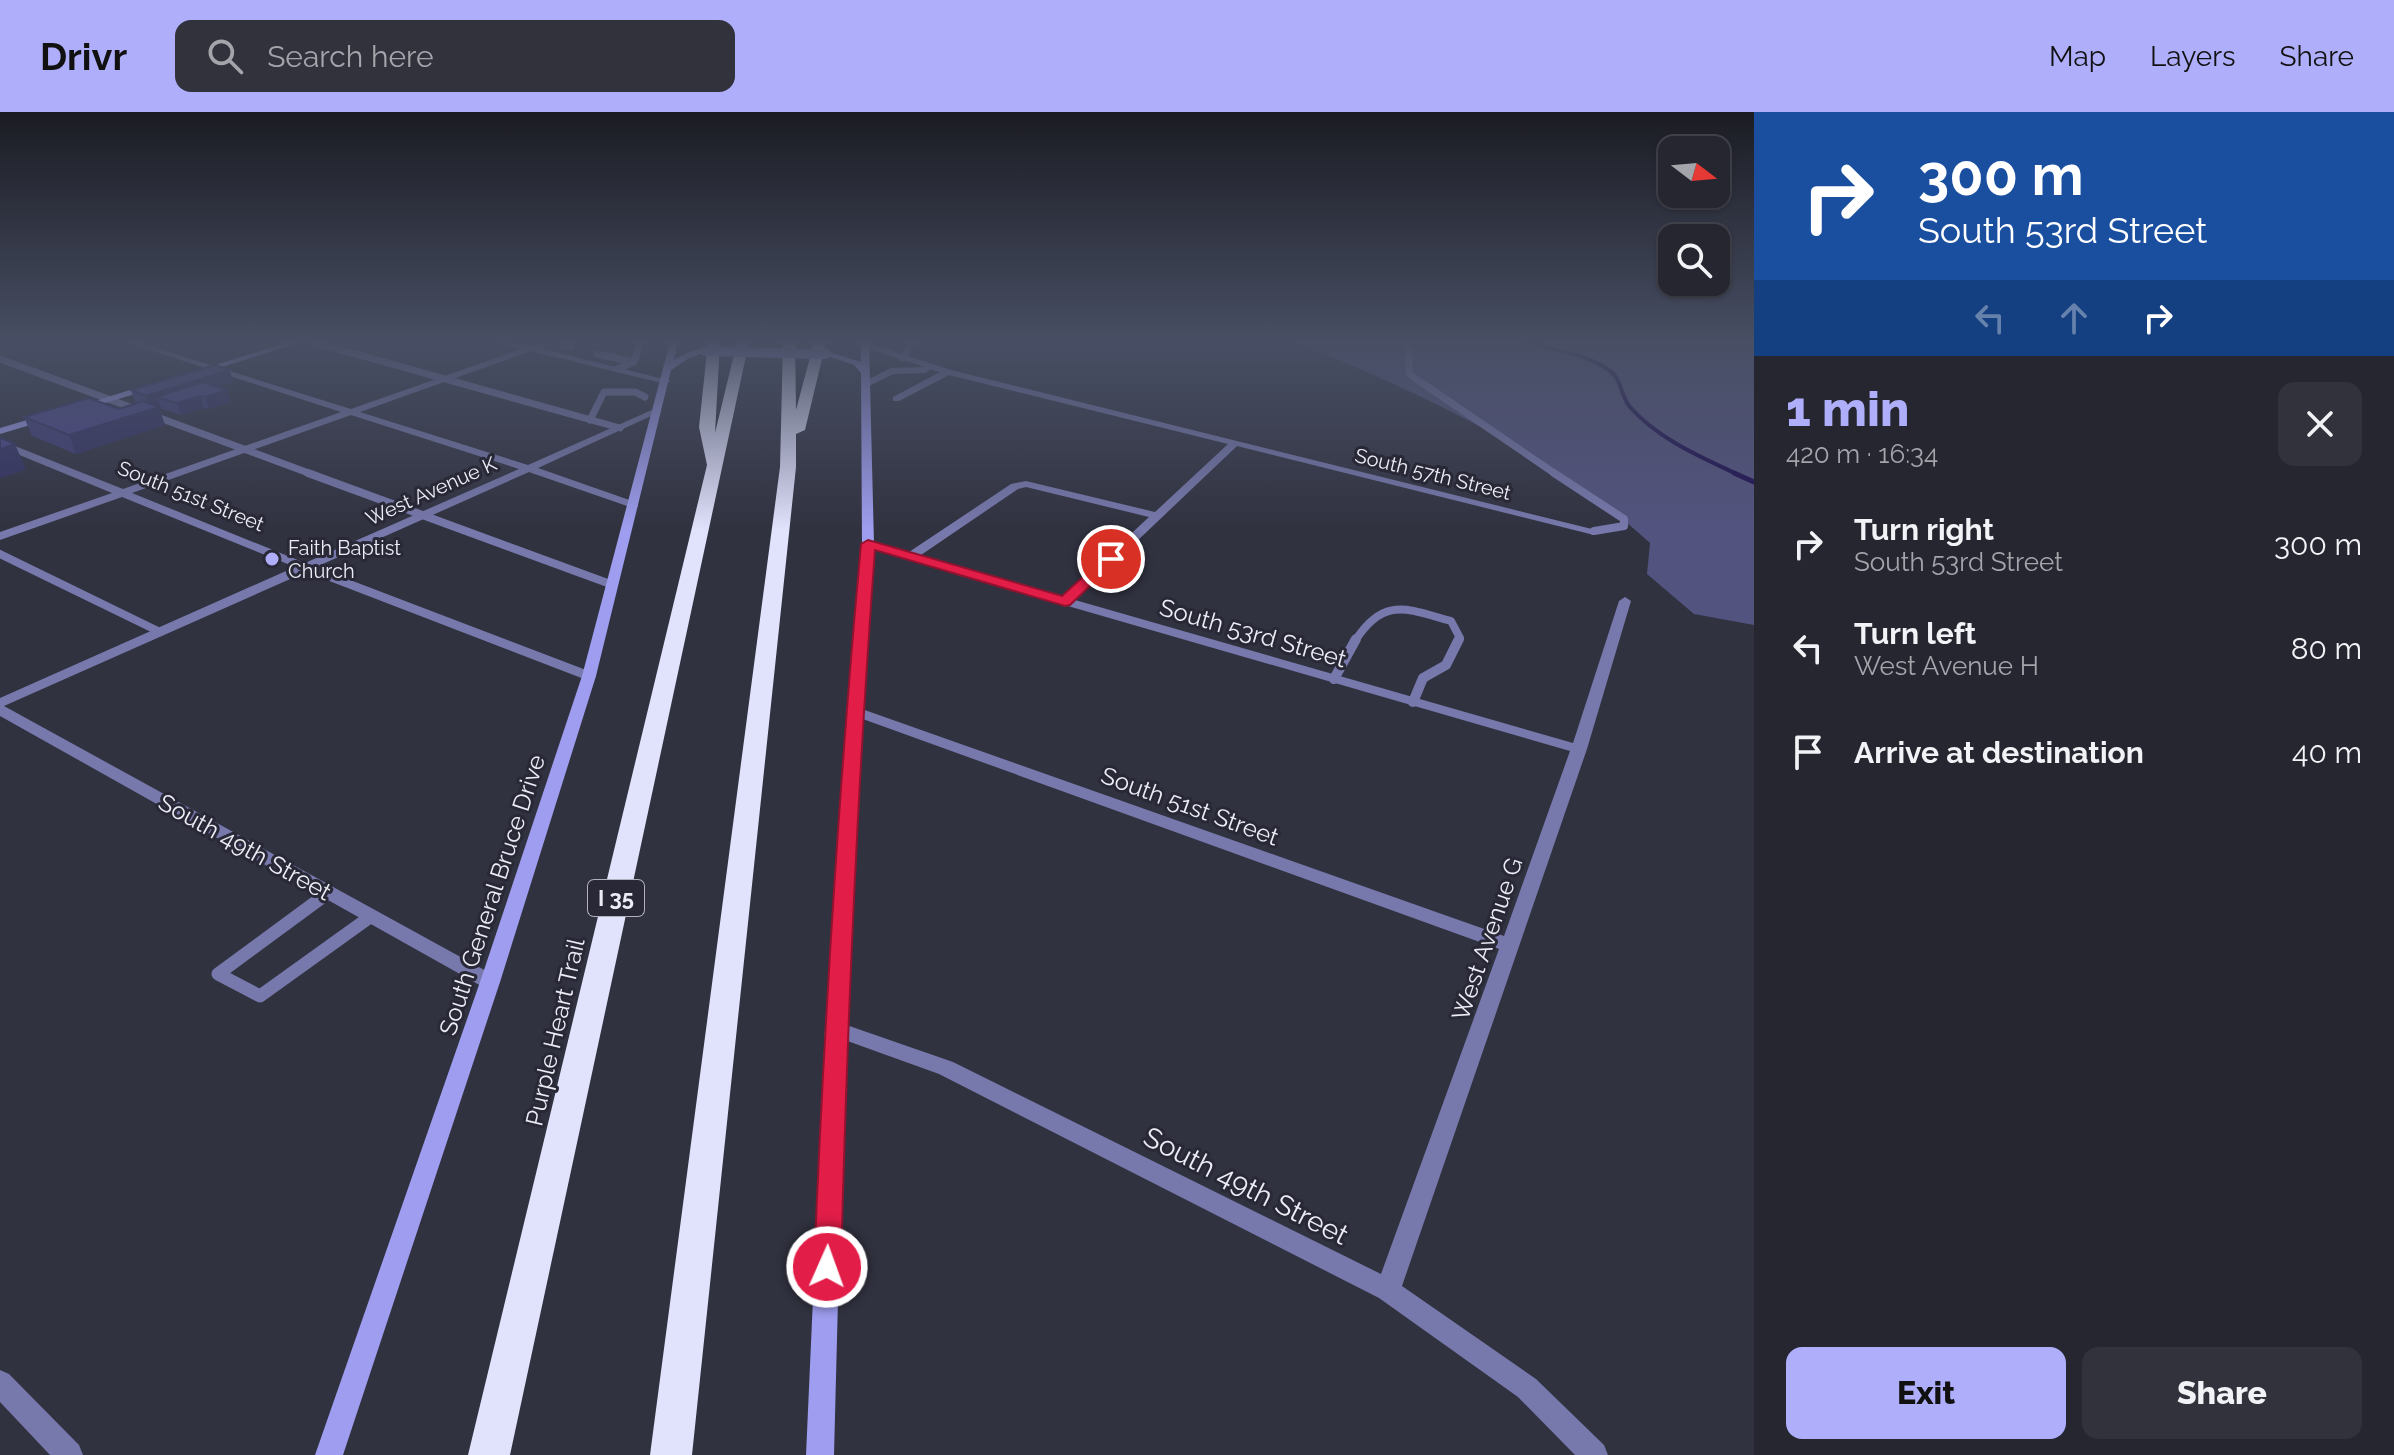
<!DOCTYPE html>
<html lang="en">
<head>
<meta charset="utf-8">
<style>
  :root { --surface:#252630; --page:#31323c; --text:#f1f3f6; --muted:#a3a5ab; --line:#42434c; --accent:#aeaefa }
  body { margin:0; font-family:Raleway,sans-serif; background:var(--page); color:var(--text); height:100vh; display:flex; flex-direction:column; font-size:30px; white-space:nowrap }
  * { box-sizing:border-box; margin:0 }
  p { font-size:26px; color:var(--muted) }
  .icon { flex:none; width:44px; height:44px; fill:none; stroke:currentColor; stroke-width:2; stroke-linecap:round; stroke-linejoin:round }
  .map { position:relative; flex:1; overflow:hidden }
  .drawer { display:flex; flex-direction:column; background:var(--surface); width:640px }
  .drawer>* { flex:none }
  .hud { background:#1a4fa0; color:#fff; overflow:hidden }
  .needle { width:52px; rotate:106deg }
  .buttons { position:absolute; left:1658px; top:24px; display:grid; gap:16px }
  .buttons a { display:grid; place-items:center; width:72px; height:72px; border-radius:16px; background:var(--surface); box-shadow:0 2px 6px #0004,0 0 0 2px var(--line); font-size:40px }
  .pin { position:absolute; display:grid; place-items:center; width:68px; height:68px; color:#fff; margin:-34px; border:4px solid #fff; border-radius:50%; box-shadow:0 2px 8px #0007 }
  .me { position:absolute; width:88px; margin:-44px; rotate:2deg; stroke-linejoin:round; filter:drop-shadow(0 0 6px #0008) }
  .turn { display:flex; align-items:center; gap:28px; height:168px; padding:0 32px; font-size:36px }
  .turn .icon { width:104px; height:104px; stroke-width:2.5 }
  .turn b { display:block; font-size:56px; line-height:68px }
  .lanes { display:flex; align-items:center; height:76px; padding:0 32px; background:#0003; justify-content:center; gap:40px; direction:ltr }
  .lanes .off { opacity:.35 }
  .round { display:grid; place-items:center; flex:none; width:84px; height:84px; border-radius:16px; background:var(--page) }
  .overview { display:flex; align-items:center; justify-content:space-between; height:136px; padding:0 32px }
  h1 { font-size:48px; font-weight:800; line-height:60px; color:var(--accent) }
  .cta { display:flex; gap:16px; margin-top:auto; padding:16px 32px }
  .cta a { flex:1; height:92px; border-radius:16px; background:var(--accent); color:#111; font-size:32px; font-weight:800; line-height:92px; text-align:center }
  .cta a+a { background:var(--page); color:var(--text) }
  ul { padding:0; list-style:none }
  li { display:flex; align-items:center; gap:24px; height:104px; padding:0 32px }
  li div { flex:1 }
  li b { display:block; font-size:30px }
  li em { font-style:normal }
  header { display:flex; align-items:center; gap:48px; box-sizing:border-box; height:112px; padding:0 40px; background:var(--accent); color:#111 }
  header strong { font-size:38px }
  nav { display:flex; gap:44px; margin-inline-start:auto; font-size:28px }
  .search { width:560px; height:72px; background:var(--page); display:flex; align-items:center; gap:20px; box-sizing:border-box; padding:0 28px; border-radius:16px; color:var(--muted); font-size:30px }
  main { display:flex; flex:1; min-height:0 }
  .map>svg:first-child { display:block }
  .green { fill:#53537f }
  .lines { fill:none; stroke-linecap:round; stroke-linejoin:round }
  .stream-far1 { stroke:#1d0f52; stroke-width:4 }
  .stream { stroke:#1d0f52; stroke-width:5 }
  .lane-far3 { stroke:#7778ab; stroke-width:7 }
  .lane-far2 { stroke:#7778ab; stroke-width:8 }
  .lane-far1 { stroke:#7778ab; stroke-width:10 }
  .lane { stroke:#7778ab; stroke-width:13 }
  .street { fill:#7778ab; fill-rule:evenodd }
  .secondary { fill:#9e9def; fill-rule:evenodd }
  .highway { fill:#e1e2fc; fill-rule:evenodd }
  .secondary-bridge { stroke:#9e9def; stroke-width:10 }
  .wall { fill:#403d79 }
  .shaded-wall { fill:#343263 }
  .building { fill:#4b478d; stroke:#343263; stroke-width:2 }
  .route { fill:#e11d48; stroke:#92132f; stroke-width:2 }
  .poi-dot { fill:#aeaefa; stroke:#282836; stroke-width:3 }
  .labels { text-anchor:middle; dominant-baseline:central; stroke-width:6; stroke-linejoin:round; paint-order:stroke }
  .far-street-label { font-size:20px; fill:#ebecf5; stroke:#282836 }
  .far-poi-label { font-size:20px; fill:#ebecf5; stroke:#282836; text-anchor:start }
  .shield { fill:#282836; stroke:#b0b1bc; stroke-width:2 }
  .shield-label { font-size:22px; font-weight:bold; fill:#ebecf5 }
  .street-label { font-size:24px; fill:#ebecf5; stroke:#282836 }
  .near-street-label { font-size:28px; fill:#ebecf5; stroke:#282836 }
</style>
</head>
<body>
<header>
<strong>Drivr</strong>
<div class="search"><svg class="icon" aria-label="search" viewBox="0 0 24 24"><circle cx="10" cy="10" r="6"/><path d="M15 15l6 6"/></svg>Search here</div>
<nav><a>Map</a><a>Layers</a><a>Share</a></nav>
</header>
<main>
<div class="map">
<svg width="1754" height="1343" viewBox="0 0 1754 1343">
  <rect width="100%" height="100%" fill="#313240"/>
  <path class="green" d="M1297 230H1754V513L1694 502 1647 462 1650 431C1550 340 1421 282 1297 230Z"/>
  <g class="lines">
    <path class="stream-far1" d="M1528 230C1554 238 1586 242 1609 258 1622 267 1620 283 1630 295 1658 327 1701 345 1739 363"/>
    <path class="stream" d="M1734 361 1754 370"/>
    <path class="lane-far3" d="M313 230 620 316
      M1409 234V262L1557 363
      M571 235 563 233 573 230
      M597 242 634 250
      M903 246 912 230
      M0 247 314 363
      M617 257 634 250 641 230
      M590 308 604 280H635L645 285"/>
    <path class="lane-far2" d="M308 361 613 473
      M1554 361 1624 407V414L1594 419
      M0 442 160 520
      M1355 529C1384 484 1407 497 1451 509L1460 526 1458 529"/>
    <path class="lane-far1" d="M1334 567 1356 527
      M1413 590 1423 566 1446 553 1459 527"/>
    <path class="lane" d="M328 781 218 862 260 884 370 805"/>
    <path class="street" d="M125 230H137L351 297 521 237 499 230 530 234 553 230 540 236 671 269 666 272 531 239 360 300 528 353 654 297 662 299 538 356 638 391V395H630L529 360 316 455 594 561 596 564 594 567H584L306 460 4 594 497 865 500 870 497 875 490 877 483 875 0 604V586L295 455 122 385 0 428V420L112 381 0 335V328L123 377 341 300ZM351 303 519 357 305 451 132 381Z
      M865 230 951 258 1600 419 1594 423 1237 334 1075 488 1573 631 1619 489 1625 485 1631 489 1587 637 1402 1174 1536 1267 1604 1333 1608 1343H1575L1518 1285 1379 1186 939 962 828 922 825 917 828 912 835 909 953 950 1381 1162 1499 837 849 602 847 599 849 596H859L1504 824 1570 639 864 435V429L868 428 909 440 1011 372 1026 369 1155 400 1228 332 949 263 899 289H893V285L940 260 930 257 926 261 893 262 869 274H863V270L891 256 925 255 862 235V231ZM1026 375 1149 405 1064 484 921 443 1018 377Z
      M0 1258 9 1262 79 1333 83 1343H50L0 1290Z"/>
    <path class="secondary" d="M289 230H301L200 262 192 260Z
      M670 230H678L674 248C683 242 700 234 709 239L689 246 671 258 596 564 500 870 343 1343H315L480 870 582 564Z
      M861 230H869L874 432 861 599 845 917 834 1343H806L825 917 847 599 862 432 861 261 854 253 822 242 826 239 861 250Z
      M152 271 155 272V276L78 299 73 296Z
      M44 303 49 306 47 308 0 322V316Z"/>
    <path class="highway" d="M708 230H720L715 321 737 230H749L510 1343H468L707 353 699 315Z
      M783 230H795L796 298 814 230H826L805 318 796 322V355L692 1343H650L780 355Z"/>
    <path class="secondary-bridge" d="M705 239 826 242"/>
  </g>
  <path class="wall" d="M233 270 217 275 231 290 209 297 204 296 181 303 161 297 160 293 156 294 165 313 76 342 32 324 24 305 119 297 137 291 135 290 131 278Z"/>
  <path class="shaded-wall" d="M230 258 233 270 171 289 157 285 160 293 150 296 146 284Z
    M227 278 231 290 209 297 205 285Z
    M200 284 204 296 181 303 177 291Z
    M159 295 165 313 76 342 69 323Z
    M15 332 26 358 0 366V337Z"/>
  <path class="building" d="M215 253 230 258 146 284 131 278Z
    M202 270 227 278 205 285 200 284 177 291 157 285Z
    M89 286 119 297 143 289 159 295 69 323 24 305Z
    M0 326 15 332 0 337Z"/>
  <linearGradient id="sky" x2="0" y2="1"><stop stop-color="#1b1c23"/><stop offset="0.55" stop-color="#484f64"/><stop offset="1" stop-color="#484f64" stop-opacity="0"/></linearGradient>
  <rect width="1754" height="418" fill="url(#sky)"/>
  <path class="route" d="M868 428 1062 484 1106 444 1118 447 1070 493 1065 494 875 438C857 677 847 916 841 1155L837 1164 827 1168 818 1164 814 1155C824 913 839 672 861 432Z"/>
  <circle class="poi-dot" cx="272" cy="447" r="8"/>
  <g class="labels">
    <g class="far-street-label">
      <text transform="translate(1433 362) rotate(14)">South 57th Street</text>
      <text transform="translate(431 379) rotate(-24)">West Avenue K</text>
      <text transform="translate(191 384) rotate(22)">South 51st Street</text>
    </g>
    <g class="far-poi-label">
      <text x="288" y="436">Faith Baptist<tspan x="288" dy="23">Church</tspan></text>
    </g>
    <rect class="shield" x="588" y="768" width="56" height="36" rx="6"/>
    <g class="shield-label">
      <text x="616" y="786">I 35</text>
    </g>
    <g class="street-label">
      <text transform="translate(1253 521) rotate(16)">South 53rd Street</text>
      <text transform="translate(1190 694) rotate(20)">South 51st Street</text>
      <text transform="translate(245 735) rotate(29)">South 49th Street</text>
      <text transform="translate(492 783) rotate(-72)">South General Bruce Drive</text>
      <text transform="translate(1487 827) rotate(-71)">West Avenue G</text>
      <text transform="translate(555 920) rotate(-77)">Purple Heart Trail</text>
    </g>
    <g class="near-street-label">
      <text transform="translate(1246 1074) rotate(27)">South 49th Street</text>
    </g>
  </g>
</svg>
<div class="buttons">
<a><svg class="needle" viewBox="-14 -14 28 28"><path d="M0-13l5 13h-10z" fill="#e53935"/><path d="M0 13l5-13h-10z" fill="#a3a5ab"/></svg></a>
<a><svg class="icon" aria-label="search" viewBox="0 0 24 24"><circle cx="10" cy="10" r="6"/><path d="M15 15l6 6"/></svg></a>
</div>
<div class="pin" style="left:1111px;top:447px;background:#d93025"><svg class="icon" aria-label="arrive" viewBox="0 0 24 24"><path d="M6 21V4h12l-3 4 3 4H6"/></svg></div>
<svg class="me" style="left:827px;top:1155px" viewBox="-20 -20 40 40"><circle r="17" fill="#e11d48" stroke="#fff" stroke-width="3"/><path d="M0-11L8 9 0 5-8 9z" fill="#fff"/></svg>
</div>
<section class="drawer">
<div class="hud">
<div class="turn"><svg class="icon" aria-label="right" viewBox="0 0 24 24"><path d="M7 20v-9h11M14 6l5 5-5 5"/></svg><div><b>300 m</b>South 53rd Street</div></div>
<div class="lanes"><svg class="icon off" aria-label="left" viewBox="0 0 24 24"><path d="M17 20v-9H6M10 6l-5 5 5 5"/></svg><svg class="icon off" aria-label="ahead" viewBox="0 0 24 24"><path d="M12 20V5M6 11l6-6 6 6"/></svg><svg class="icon" aria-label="right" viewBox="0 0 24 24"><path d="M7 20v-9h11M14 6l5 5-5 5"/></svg></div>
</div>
<div class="overview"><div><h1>1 min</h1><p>420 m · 16:34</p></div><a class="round"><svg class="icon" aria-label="close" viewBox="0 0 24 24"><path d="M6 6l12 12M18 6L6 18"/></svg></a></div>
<ul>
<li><svg class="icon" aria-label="right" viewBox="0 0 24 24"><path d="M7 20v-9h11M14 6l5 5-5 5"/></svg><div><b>Turn right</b><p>South 53rd Street</p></div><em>300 m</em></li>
<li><svg class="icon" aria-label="left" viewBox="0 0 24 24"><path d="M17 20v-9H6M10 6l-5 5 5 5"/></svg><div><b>Turn left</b><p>West Avenue H</p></div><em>80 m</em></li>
<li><svg class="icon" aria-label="arrive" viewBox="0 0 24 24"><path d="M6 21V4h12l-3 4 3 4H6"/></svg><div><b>Arrive at destination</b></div><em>40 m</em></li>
</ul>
<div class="cta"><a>Exit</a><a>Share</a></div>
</section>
</main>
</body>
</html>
